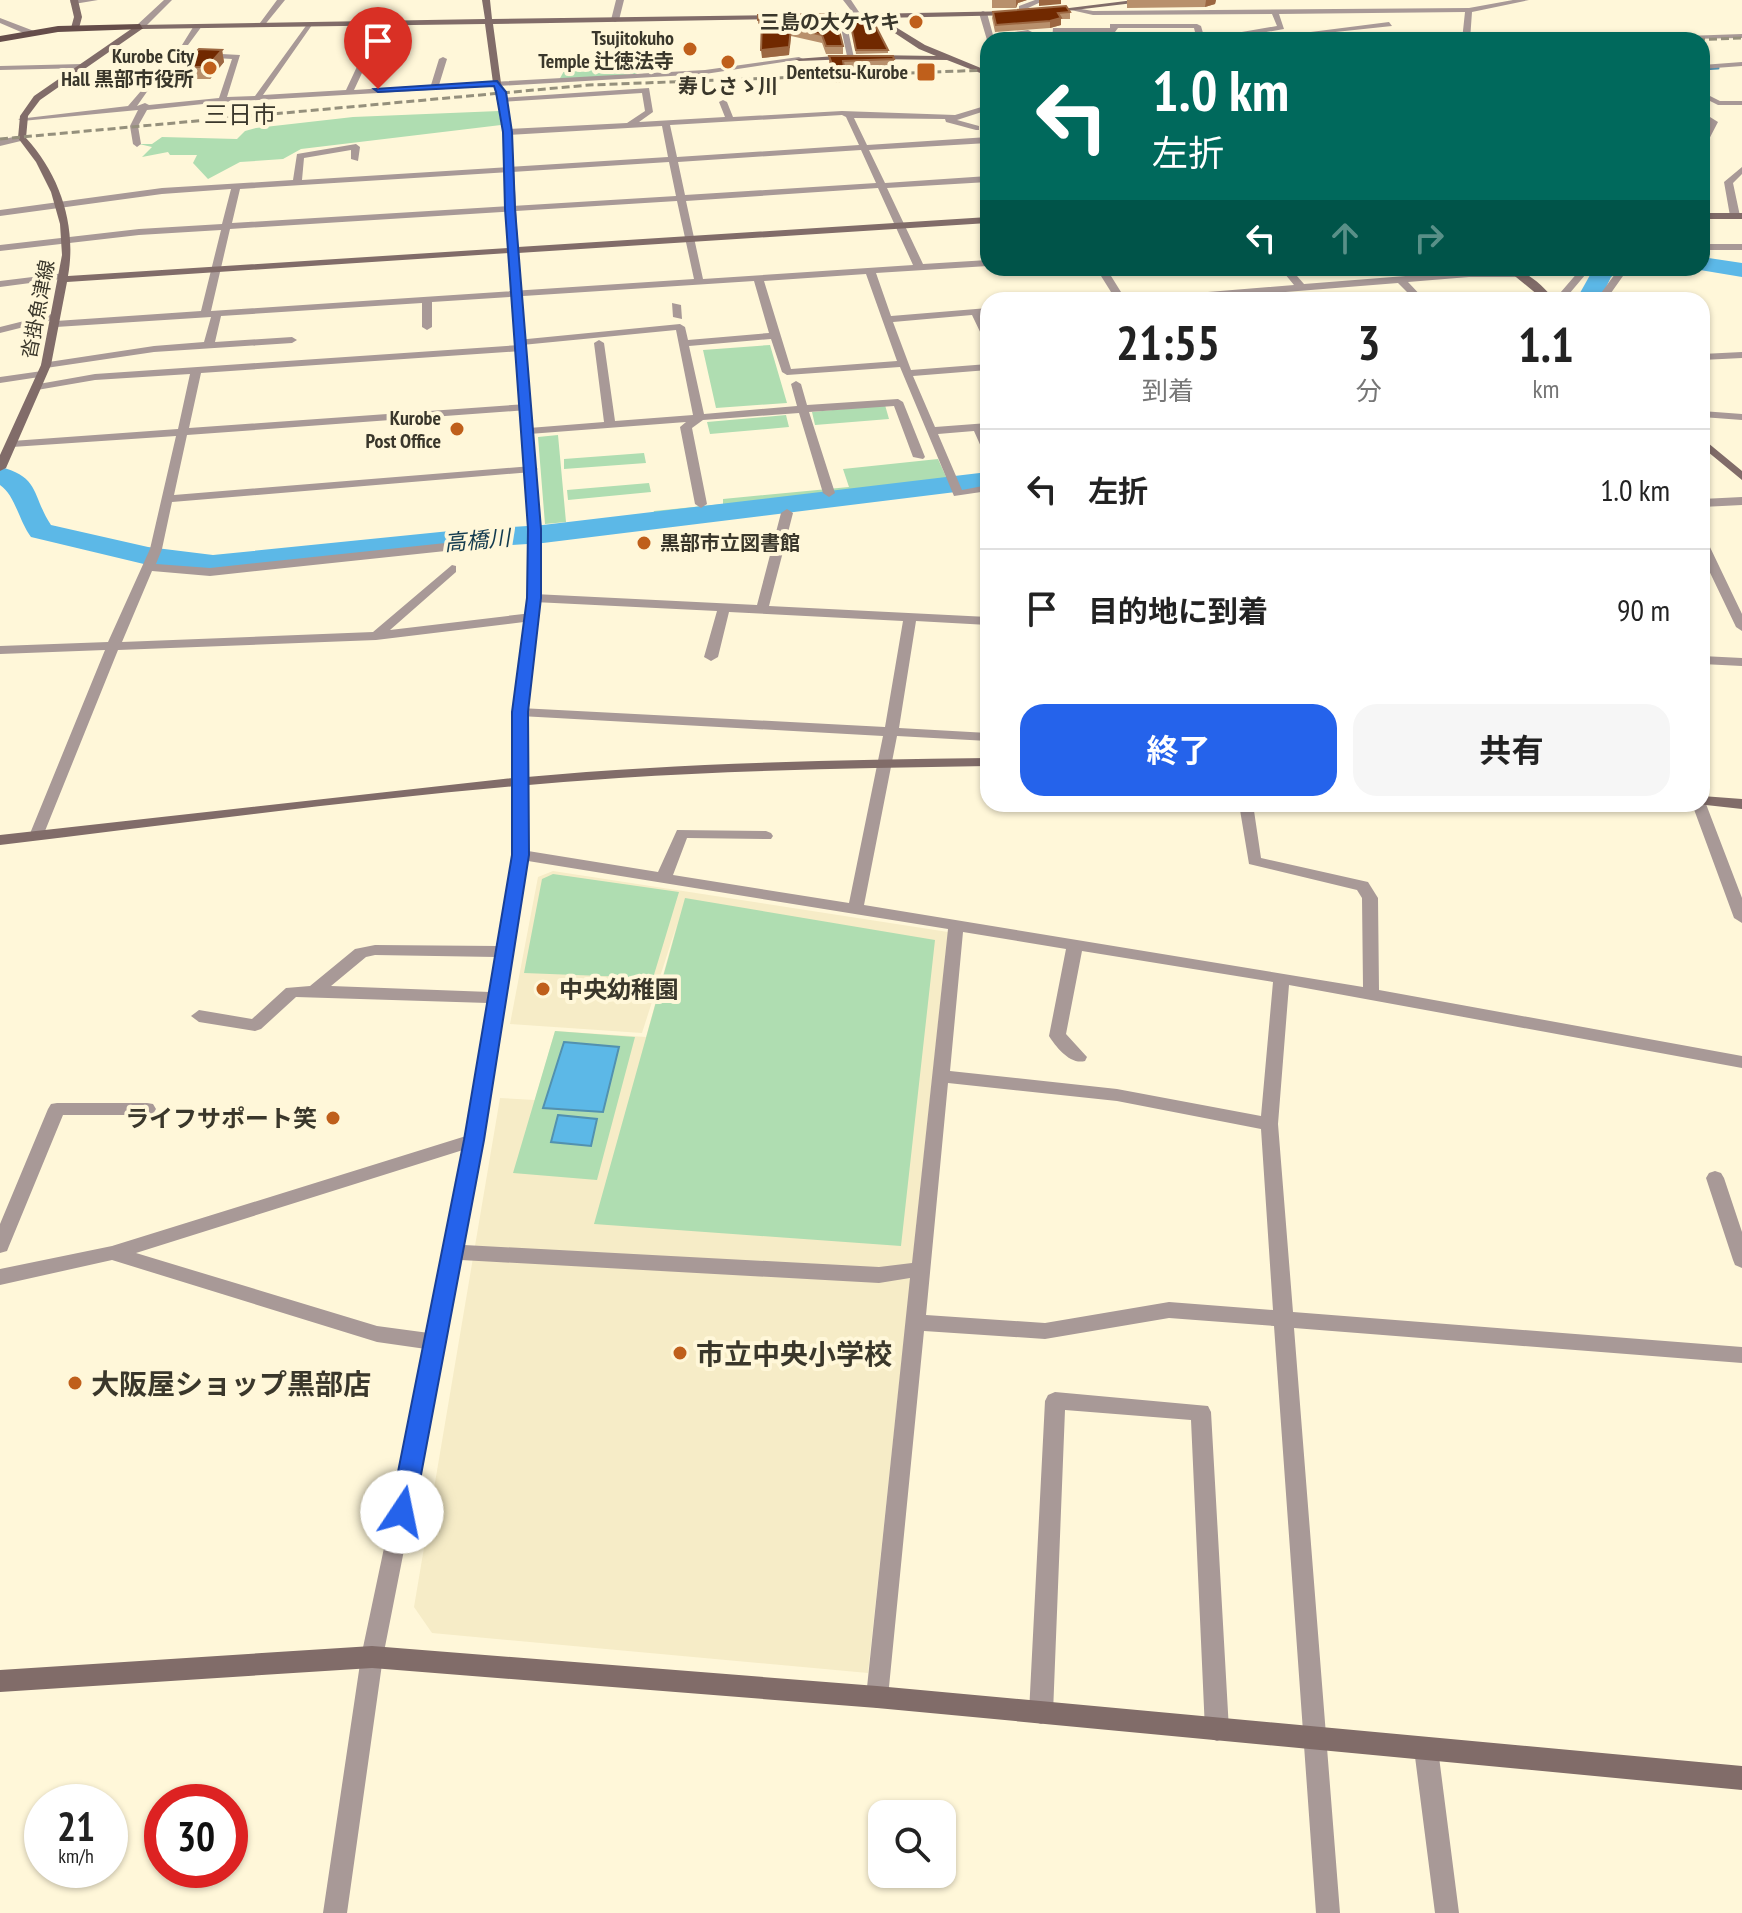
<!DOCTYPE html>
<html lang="ja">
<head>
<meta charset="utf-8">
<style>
  :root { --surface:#fff; --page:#f6f6f6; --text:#222; --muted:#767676; --line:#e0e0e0; --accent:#2563eb }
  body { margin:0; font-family:"PT Sans Narrow","Noto Sans JP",sans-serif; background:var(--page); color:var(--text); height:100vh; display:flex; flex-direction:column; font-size:30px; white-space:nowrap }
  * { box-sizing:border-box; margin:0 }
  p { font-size:26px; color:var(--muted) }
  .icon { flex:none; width:44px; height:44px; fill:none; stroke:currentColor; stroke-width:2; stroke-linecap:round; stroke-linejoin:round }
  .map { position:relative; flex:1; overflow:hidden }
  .sheet { position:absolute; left:980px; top:292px; width:730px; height:520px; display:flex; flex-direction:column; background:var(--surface); border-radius:24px; box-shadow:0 2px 6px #0004 }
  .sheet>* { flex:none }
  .guide { position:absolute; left:980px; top:32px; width:730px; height:244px; border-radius:24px; box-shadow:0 2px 6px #0004; background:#00695c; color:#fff; overflow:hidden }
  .controls { position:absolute; left:868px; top:1800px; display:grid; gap:16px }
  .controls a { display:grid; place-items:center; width:88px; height:88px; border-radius:16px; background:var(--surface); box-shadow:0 2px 6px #0004; font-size:40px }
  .speed { position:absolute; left:24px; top:1784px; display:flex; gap:16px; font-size:40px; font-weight:700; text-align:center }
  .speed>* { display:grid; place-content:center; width:104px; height:104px; border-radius:50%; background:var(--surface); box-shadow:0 2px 6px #0004; line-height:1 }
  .speed small { font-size:20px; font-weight:400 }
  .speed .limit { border:12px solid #d22; background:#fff; color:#111 }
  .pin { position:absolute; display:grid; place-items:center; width:68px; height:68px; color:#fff; margin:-82px -34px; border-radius:50% 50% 50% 0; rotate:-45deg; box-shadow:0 0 8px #0007 }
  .pin .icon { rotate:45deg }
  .me { position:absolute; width:88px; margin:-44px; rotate:11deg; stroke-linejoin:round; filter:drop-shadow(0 0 6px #0008) }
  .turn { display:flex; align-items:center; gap:28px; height:168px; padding:0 40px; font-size:36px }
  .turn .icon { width:104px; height:104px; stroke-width:2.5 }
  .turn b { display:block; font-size:56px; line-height:68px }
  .lanes { display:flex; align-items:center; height:76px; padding:0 40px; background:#0003; justify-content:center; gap:40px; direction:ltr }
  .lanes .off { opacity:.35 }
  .eta { display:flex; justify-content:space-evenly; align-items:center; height:136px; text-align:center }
  .eta b { font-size:48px; font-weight:700; line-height:56px }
  .cta { display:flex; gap:16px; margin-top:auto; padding:16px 40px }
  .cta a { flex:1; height:92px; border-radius:24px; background:var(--accent); color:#fff; font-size:32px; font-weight:700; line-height:92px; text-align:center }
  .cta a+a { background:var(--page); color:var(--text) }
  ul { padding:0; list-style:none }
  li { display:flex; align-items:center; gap:24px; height:120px; padding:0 40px; border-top:2px solid var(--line) }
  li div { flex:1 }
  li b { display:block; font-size:30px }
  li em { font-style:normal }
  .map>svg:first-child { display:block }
  .built { fill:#f6ecc7 }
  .green { fill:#afddb1 }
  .water { fill:#5cb8e7; stroke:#5291af; stroke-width:2 }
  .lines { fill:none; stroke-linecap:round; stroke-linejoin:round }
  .stream { stroke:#5291af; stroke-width:3 }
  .river { fill:#5cb8e7; fill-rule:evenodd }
  .street { fill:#a89997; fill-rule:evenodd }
  .secondary { fill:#816c69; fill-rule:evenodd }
  .primary { fill:#654d4a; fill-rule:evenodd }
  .rail { stroke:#95907c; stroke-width:3; stroke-dasharray:8 4; stroke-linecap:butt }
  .wall { fill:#b8906c }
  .shaded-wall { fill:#9c6741 }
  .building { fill:#712900; stroke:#9c6741; stroke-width:2 }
  .route { fill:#2563eb; stroke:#184099; stroke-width:2 }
  .poi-dot { fill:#bf5f1b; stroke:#fff7d9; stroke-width:3 }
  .labels { text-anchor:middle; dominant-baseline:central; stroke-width:8; stroke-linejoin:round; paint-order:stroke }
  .far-poi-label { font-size:20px; font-weight:bold; fill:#3a372b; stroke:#fff7d9; text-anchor:end }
  .far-street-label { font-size:20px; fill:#3a372b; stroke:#fff7d9 }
  .far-water-label { font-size:22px; font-style:italic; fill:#133b4f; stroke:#fff7d9 }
  .far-quarter-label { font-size:24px; fill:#3a372b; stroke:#fff7d9 }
  .poi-label { font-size:24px; font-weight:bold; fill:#3a372b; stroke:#fff7d9; text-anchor:start }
  .near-poi-label { font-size:28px; font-weight:bold; fill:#3a372b; stroke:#fff7d9; text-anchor:start }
</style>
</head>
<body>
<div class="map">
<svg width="1742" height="1913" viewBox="0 0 1742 1913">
  <rect width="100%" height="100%" fill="#fff7d9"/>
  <path class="built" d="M553 871 948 932 868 1673 432 1633 414 1607 500 1098 535 1100 555 1031 646 1037 677 924 642 1033 510 1024 538 877Z"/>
  <path class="green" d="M625 61 642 62 638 74 559 80 564 71 611 69 615 64Z
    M499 111 501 125 301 149 283 159 240 162 208 179 193 163 197 155H170L168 152 142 157 152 147 139 144H152L162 137 237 139 245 131 256 128 353 117Z
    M770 345 787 403 716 408 703 350Z
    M885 405 889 419 815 425 812 412Z
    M786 415 789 427 710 434 707 422Z
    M558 435 566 522 545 524 538 437Z
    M644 453 646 463 564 469V459Z
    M938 459 948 481 653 515 654 511 723 504V499L849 487 843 469Z
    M649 483 651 492 568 500 567 490Z
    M553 874 679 892 653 978 524 973 542 879Z
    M685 898 935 940 901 1246 594 1224Z
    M555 1031 635 1037 597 1180 513 1173Z"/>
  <path class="water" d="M564 1042 619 1047 603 1112 543 1108Z
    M558 1115 597 1119 591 1146 551 1142Z"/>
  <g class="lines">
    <path class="stream" d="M1702 69 1718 68"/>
    <path class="river" d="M1702 257 1742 263V277L1694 269 1702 268Z
      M1594 268H1623L1611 277 1600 300H1576Z
      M0 467C41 477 32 497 51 525L148 547 213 555 450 531 543 525 988 472V488L543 543 450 549 213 573 148 565 31 537C19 521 15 495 0 485Z"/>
    <path class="street" d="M73 0H98L74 4 70 2Z
      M164 0H172L143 29H137V25Z
      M277 0H285L263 27H257Z
      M616 0H624L619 20 615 22 611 20Z
      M843 0H851L863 18H857Z
      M1035 0H1045L1026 9 1025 15H1019V6Z
      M1513 0H1529L1472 12 1470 40H1462L1465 12 1279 14 1284 29 1243 36 1245 40H1237L1236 33 1277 26 1272 14 1093 15 1071 10 1075 8 1093 11 1469 8Z
      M983 11 987 13 993 35 1028 30 1032 32 987 40 979 13Z
      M838 14 845 16 854 58 847 56Z
      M0 18 34 31 35 33 28 35 0 23Z
      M381 22 385 24 354 90 431 85 439 59 443 57 447 59 439 85 705 70 799 57 803 59 705 74 222 102 147 110 138 126 141 144 137 147 133 144 130 126 138 110 22 121 18 119 128 106 147 84 151 86 137 106 145 103 149 105 219 98 232 59 200 57 203 53 240 55 227 97 255 96 308 23 312 25 263 95 346 90 377 24Z
      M1389 22 1392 26 1307 35 1303 33Z
      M195 24 202 26 188 45H182Z
      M1110 24H1197L1201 26 1205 40H1197L1194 28H1118L1115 32H1060V40H1052L1053 28H1110Z
      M1742 34V38L1625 40 1629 38Z
      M1742 62V66L1702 69V65Z
      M82 64 85 68 0 70V66Z
      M649 88 653 112 639 122 725 117 719 102 723 100 727 102 733 117 842 111 955 115 988 105V110L957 120 979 126V130H976L946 122 945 119 854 118 867 145 988 137V143L869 150 885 183 988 176V182L887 188 923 264 988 260V266L876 273 891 316 988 308V314L981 315 988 328V341L983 338 972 315 893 322 911 370 988 364V370L913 376 935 427 988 423V429L985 430 988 437V452L982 449 974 431 938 434 962 490 988 485V491L954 496 900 367 787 375 782 372 771 339 689 346 704 414 797 406 791 384 796 381 801 384 807 405 898 399 903 402 925 457 923 459 913 457 894 406 809 412 835 493 829 497 823 493 799 413 703 420 692 428 707 504 701 508 695 504 680 427 686 422 529 434 523 431 529 428 604 422 594 343 599 340 604 343 615 421 693 415 676 330 522 345 526 348 521 351 201 373 189 428 527 404 532 407 527 410 187 435 174 495 532 466 538 469 532 472 172 502 162 549 156 564 210 568 455 542 461 546 455 550 210 576 152 571 122 642 373 632 452 565 456 566V572L390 630 532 613 538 617 532 621 376 640 118 650 43 836 41 839H31L29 836 105 650 0 654V646L108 642 150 549 176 436 12 447 6 444 12 441 178 429 190 374 95 380 37 390 33 389V385L95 374 520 345 516 342 517 340 680 324 685 327 688 340 769 333 754 281 432 302V327L427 330 422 327V303L221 316 215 342 292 337 297 340 292 343 154 352 46 368 41 365 42 363 154 346 204 342 211 317 56 327 51 324 56 321 201 311 221 230 139 235 0 251V245L139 229 222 224 231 189 162 194 0 216V210L162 188 293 180 297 154 356 144 360 147 358 161 351 159V150L304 158 302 180 668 157 662 126 508 135 504 132 508 129 627 123 645 111 642 93 502 102 499 98ZM842 115 846 117 859 145 677 157 670 125ZM861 150 876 183 685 195 678 162ZM669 162 676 196 232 223 240 189ZM878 188 913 265 703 279 686 201ZM677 201 694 279 211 311 230 229ZM866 274 897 361 791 369 764 281Z
      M1702 92 1720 101H1742V105H1718L1702 97Z
      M1702 112 1718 122 1706 145 1702 148V137L1710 123 1702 118Z
      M22 135 25 136V140L0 146V140Z
      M1742 167V174L1733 183 1740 216 1735 219 1730 216 1724 182Z
      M1702 244H1742V250H1702Z
      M1096 268H1106L1126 300H1116Z
      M1280 268H1290L1304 284 1469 271H1520L1525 274 1520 277H1469L1408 282 1425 300H1415L1398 283 1184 300H1142L1147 297 1294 285Z
      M1574 268H1591L1564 300H1554L1579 271Z
      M65 273 68 274V278L0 287V281Z
      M1615 274 1623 276 1606 300H1596Z
      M672 303 681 305 682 319 673 317Z
      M56 313 60 314V318L0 333V327Z
      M1742 352V358L1702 360V354Z
      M42 371 46 372V376L0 383V377Z
      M1702 411 1742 414V420L1702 417Z
      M1742 497V505L1702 507V499Z
      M787 509 793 513 769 606 988 617V625L916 621 899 728 988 733V741L897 736 864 905 1363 987 1362 898 1357 890 1249 864 1239 804H1253L1261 858 1368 882 1378 898 1379 990 1742 1056V1068L1289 985 1278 1124 1293 1312 1742 1347V1363L1294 1328 1340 1913H1316L1274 1326 1169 1318 1045 1339 924 1331 888 1697 885 1705 877 1708 869 1705 866 1697 910 1278 879 1283 461 1260 383 1657 347 1913H323L361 1657 426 1349 377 1342 112 1260 0 1285V1269L112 1246 466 1136 488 1003 296 997 261 1029 255 1031 199 1022 191 1016 199 1010 252 1019 286 988 310 986 355 949 375 945 498 946 513 855V783L515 780 520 779 527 783 528 851 658 872 677 830 766 831 771 833 773 836 771 839 687 838 673 875 849 903 883 736 520 716 513 712 520 708 885 727 903 621 729 612 718 657 711 661 704 657 717 611 534 602 528 598 534 594 757 605 781 513ZM528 861 948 929 912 1263 879 1267 464 1245ZM963 932 1066 949 1049 1036C1056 1047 1070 1065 1085 1061L1087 1057 1066 1034 1082 951 1273 982 1261 1116 1117 1089 950 1071ZM375 955 496 957 490 992 331 986 366 957ZM948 1083 1117 1101 1261 1129 1273 1310 1169 1302 1045 1323 926 1315ZM463 1150 429 1333 377 1326 136 1253Z
      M1702 539 1708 543 1742 614V631L1736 627 1702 556Z
      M1702 656 1742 658V666L1702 664Z
      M1702 800 1706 804 1742 898V923L1734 918 1692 804H1702Z
      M57 1103H147L153 1104 156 1109 153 1114 147 1115H63L9 1246 7 1251 0 1253V1224L48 1109 51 1104Z
      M1715 1171 1721 1173 1724 1178 1742 1232V1268L1735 1265 1733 1260 1706 1178 1709 1173Z
      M1055 1392 1208 1406 1211 1412 1229 1730 1225 1738 1217 1741 1209 1738 1205 1730 1191 1420 1065 1410 1053 1713 1049 1721 1041 1724 1033 1721 1029 1713 1045 1401 1048 1395Z
      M1426 1737 1434 1741 1438 1749 1459 1913H1435L1414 1749 1418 1741Z"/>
    <path class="secondary" d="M70 0H78L82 17 79 28 75 30 71 28 74 17Z
      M482 0H490L492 19 778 15 782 17 778 19 493 24 501 83 512 132 518 247 988 217V223L518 253 541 529 540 598 527 712V777C681 763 834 760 988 758V766C865 768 742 770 619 778 413 792 206 820 0 845V835L513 778V712L528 598 529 529 509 253 67 282 51 365 6 468 0 471V455L41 365 62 255 60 224 51 192 36 162 18 138 20 116 34 96 137 25 485 19ZM485 24 493 83 504 132 508 248 68 276C77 226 60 175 26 138L28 116 40 100 142 29Z
      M1134 0H1159L1049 13 1045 11Z
      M1014 11 1017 15 881 18 925 45 988 71V76L947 60 869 59 872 55 936 56 919 49 872 18 817 19 813 17 817 15Z
      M849 55 852 59 799 61 795 59Z
      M1702 213H1742V219H1702Z
      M1505 268C1525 268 1542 285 1555 300H1544Z
      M1702 438 1742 471V480L1702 447Z
      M1702 796 1742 799V809L1697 804H1702Z
      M372 1646 877 1686 1742 1766V1790L877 1708 372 1668 0 1692V1670Z"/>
    <path class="primary" d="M140 24 143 29 58 32 0 42V36L58 26Z"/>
    <path class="rail" d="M1685 40 1742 38
      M0 139 589 85 988 70"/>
  </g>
  <path class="wall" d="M992 0H1027L1018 3 1016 8H992Z
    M1127 0H1216L1215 4 1205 7 1127 8Z
    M993 12H1070V19H1061V25L1050 28 995 32 992 18Z
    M835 14 843 46V54H826L822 43 791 36 789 55 762 58V29L758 28V20Z
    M850 21 888 50V53L856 54Z
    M222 50 224 62 210 79H184L181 67Z
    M829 56 894 59V66L844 69 845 81 836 83 829 64Z"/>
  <path class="shaded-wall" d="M1016 0H1027L1018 3 1016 8Z
    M1039 0H1061V4L1039 6Z
    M1206 0H1216L1215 4 1205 7Z
    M1061 18V25L1050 28V21Z
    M791 28 789 55 762 58 761 50Z
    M222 50 224 62 210 79 207 67Z
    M845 73V81L836 83V75Z"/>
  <path class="building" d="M1066 6 1070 12 1058 13 1061 18 1050 21 996 25 993 12Z
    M835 14 843 46H826L822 35 791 28 789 47 761 50 762 21 758 20V15Z
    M871 17 888 50H856L850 21Z
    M199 49 222 50 207 67H181Z
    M829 56H893L894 59 843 61 845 73 836 75Z"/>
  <path class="route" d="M497 81 506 92 512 132 515 209 541 529V598L528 712 529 855 484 1140 414 1512 411 1520 402 1523 394 1520 390 1512 464 1140 512 855V712L527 598 528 529 505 209 503 132 496 92 494 86 378 92 374 89Z"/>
  <g class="poi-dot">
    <circle cx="916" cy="22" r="8"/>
    <circle cx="690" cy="49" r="8"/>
    <circle cx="728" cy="62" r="8"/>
    <circle cx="210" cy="68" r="8"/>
    <rect x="916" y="62" width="20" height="20" rx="4"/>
    <circle cx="457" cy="429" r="8"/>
    <circle cx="644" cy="543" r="8"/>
    <circle cx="543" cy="989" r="8"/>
    <circle cx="333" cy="1118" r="8"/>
    <circle cx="680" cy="1353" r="8"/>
    <circle cx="75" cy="1383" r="8"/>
  </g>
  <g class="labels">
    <g class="far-poi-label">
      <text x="900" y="22">三島の大ケヤキ</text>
      <text x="674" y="38">Tsujitokuho<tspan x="674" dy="23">Temple 辻徳法寺</tspan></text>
      <text x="194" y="56">Kurobe City<tspan x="194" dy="23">Hall 黒部市役所</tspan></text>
      <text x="908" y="72">Dentetsu-Kurobe</text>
      <text x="728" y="86" text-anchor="middle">寿しさゝ川</text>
      <text x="441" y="418">Kurobe<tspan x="441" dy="23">Post Office</tspan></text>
      <text x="660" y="543" text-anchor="start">黒部市立図書館</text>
    </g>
    <g class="far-street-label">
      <text transform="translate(38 309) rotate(-79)">沓掛魚津線</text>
    </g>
    <g class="far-water-label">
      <text transform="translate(477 540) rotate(-5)">高橋川</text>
    </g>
    <g class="far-quarter-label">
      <text x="240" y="114">三日市</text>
    </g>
    <g class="poi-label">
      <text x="559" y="989">中央幼稚園</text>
      <text x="317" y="1118" text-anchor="end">ライフサポート笑</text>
    </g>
    <g class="near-poi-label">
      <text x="696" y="1353">市立中央小学校</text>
      <text x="91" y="1383">大阪屋ショップ黒部店</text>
    </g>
  </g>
</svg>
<div class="controls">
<a><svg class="icon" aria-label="search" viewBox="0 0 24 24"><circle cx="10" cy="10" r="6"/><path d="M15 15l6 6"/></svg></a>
</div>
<div class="speed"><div>21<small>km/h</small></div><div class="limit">30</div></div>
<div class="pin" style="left:378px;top:89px;background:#d93025"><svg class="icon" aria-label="arrive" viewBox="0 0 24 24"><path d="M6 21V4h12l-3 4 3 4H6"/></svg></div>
<svg class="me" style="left:402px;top:1512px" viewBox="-20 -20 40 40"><circle r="19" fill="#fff"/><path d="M0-13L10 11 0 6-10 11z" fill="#2563eb"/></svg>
<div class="guide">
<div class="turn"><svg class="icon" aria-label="left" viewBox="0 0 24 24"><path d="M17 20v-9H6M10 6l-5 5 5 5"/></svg><div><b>1.0 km</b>左折</div></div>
<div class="lanes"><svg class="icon" aria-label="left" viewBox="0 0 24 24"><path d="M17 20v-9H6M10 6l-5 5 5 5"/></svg><svg class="icon off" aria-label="ahead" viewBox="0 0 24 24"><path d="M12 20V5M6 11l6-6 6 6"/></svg><svg class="icon off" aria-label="right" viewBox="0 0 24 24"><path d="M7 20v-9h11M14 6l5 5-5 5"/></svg></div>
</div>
<section class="sheet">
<div class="eta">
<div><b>21:55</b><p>到着</p></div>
<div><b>3</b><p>分</p></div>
<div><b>1.1</b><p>km</p></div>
</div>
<ul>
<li><svg class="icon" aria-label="left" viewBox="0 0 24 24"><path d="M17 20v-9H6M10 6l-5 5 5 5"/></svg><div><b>左折</b></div><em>1.0 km</em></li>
<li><svg class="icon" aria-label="arrive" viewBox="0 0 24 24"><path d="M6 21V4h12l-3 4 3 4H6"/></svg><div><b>目的地に到着</b></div><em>90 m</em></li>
</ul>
<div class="cta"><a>終了</a><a>共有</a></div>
</section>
</div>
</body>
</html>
